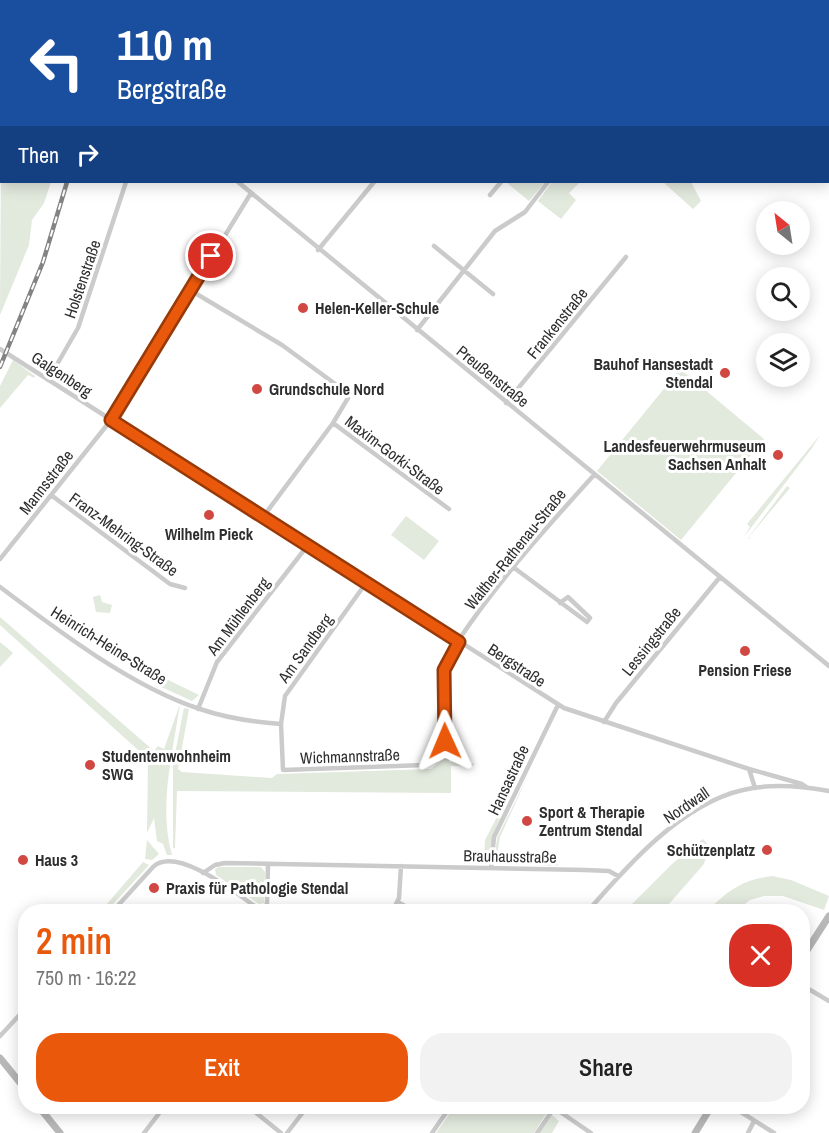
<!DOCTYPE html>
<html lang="en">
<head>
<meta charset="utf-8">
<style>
  :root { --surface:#fff; --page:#f2f2f2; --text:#222; --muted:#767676; --accent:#ea580c }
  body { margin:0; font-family:"Archivo Narrow",sans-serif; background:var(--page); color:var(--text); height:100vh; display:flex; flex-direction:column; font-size:22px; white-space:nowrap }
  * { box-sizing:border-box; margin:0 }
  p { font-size:20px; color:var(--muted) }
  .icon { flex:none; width:33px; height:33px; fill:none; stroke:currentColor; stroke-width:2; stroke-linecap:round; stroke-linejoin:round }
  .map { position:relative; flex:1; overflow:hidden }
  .side { position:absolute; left:18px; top:904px; width:792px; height:210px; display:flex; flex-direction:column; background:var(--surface); border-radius:24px; box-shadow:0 3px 15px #0003 }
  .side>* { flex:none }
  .hud { position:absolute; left:0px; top:0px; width:830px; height:183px; box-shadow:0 3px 15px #0003; background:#1a4fa0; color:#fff; overflow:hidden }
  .needle { width:39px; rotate:330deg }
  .buttons { position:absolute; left:756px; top:201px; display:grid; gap:12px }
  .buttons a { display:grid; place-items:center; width:54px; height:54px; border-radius:50%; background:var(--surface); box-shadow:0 3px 15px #0003; font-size:30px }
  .pin { position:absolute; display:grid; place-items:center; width:51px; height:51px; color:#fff; margin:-26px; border:3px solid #fff; border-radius:50%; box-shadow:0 2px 6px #0007 }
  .me { position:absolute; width:66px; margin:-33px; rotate:359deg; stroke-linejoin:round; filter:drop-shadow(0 0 4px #0008) }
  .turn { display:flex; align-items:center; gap:21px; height:126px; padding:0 18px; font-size:27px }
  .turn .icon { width:78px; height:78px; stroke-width:2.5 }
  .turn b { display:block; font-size:42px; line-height:51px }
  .then { display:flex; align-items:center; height:57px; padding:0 18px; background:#0003; gap:12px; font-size:22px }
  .round { display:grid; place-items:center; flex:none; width:63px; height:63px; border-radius:24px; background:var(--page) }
  .head { display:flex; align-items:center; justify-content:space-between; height:102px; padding:0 18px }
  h1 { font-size:36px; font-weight:600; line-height:45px; color:var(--accent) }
  .primary-button { display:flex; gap:12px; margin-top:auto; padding:12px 18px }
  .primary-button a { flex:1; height:69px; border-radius:24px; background:var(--accent); color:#fff; font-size:24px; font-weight:600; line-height:69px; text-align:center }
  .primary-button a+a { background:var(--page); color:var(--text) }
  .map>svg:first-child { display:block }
  .green { fill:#e2e9dd }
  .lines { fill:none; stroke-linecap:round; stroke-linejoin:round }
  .street { stroke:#cbcbcb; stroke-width:4.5 }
  .secondary { stroke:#b8b8b8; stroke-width:7 }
  .rail-casing { stroke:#838383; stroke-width:4.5 }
  .rail { stroke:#fff; stroke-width:2; stroke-dasharray:7; stroke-linecap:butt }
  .route-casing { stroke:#983908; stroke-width:15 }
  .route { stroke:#ea580c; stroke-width:10 }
  .poi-dot { fill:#d14843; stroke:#fff; stroke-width:2 }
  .labels { text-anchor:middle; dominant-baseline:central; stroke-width:6; stroke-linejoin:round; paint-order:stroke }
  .street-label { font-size:16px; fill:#2e2e2e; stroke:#fff }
  .poi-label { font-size:16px; font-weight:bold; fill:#2e2e2e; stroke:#fff; text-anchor:start }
</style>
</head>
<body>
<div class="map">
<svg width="829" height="1133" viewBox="0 0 829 1133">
  <rect width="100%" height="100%" fill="#fff"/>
  <path class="green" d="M196 0H328L194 1Z
    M353 0H470L473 1 355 2Z
    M1 147 2 182H51L44 203 32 220 29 245 0 315Z
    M506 182H545L529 201Z
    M552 182H580L569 193 576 200 561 219 538 201Z
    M663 182H691L701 201 693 209Z
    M13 360 35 376 34 378 28 375 0 408V386Z
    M680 369 764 439 681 540 597 471Z
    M820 435 812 448 744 537 750 527 747 524Z
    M787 486 790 488 749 537 750 539 748 538Z
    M406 516 439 541 424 560 391 535Z
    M100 595 102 602 112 605 110 613 96 612 93 597Z
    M0 617 154 751 158 746 164 749 180 704C173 752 158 807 172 855H167L163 844 157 841 154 818 147 833 148 759 0 625Z
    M0 642 13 653 0 667Z
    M162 677 199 695 192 701 157 685Z
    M184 708 189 709 178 769 182 772 272 778 277 774 431 769 444 758 449 736V762L474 763V766H451V793L177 791 175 848H173V764Z
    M528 776 500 837 496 861 559 864 556 866 499 864 494 861 497 838Z
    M499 813 502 814 493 835 488 861H484L485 840Z
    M703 839 709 846 704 864 662 912H624L672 864Z
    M147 840 159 854 152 860 145 859Z
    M143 862 149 865 106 912H100Z
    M219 867H261L265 872 264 903 259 904 216 875 215 869Z
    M772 876 791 880 829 896 824 910 783 896H764L750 900 734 912H706C728 891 741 880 772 876Z
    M454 1107H540L547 1112 534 1133H436Z
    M552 1115 559 1121 552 1133H539Z"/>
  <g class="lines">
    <path class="street" d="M348 0 349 2
      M238 182 829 666
      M490 195 501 182
      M434 246 493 294
      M318 250 374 182
      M190 290 282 345 338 386 348 398 333 423 449 509
      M417 330 495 231 525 212 548 182
      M0 349 564 708 749 769 802 784 808 788
      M48 380 78 328 126 182
      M506 403 626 257
      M51 495 170 584 185 588
      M263 517 333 423
      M0 559 115 415 251 193
      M513 567 587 622 590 618 568 597 560 603
      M366 583 285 696 281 724 283 770 425 765 436 761 444 747V670L459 642
      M0 587C57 630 132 687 200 709 226 718 254 722 281 724
      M458 641C498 581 546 528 594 475
      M198 709 217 662 308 545
      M604 722 616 703 720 577
      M749 769 755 788
      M491 868 494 837 558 705
      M203 873 215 865 225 863 585 870 609 871 618 876
      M398 902 415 912
      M112 912 153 867C177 844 241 897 263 912
      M264 912 267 903 268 864
      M392 912 399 898 401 866
      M587 912C627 866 681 804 743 790 771 783 801 786 829 791
      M802 985 829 1001
      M0 1036 26 1008
      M249 1107 281 1133
      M553 1107 591 1133
      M733 1107 774 1133
      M144 1133 164 1107
      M287 1133 307 1107
      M432 1133 450 1107
      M537 1133 554 1108
      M748 1133 754 1121"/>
    <path class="secondary" d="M802 958 829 916
      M0 1058 26 1090
      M39 1107 60 1133
      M695 1133 711 1107"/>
    <g class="rail-casing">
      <path id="rail" d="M83 2V0
        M0 367 43 262 67 182"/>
    </g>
    <use href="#rail" class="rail"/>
  </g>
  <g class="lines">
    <g class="route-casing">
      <path id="route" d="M211 256 111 420 459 642 444 670 445 741"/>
    </g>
    <use href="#route" class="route"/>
  </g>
  <g class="poi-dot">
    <circle cx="303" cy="308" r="6"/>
    <circle cx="725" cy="373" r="6"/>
    <circle cx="257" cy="389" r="6"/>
    <circle cx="778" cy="455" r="6"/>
    <circle cx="209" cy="515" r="6"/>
    <circle cx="745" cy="651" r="6"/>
    <circle cx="90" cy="765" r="6"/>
    <circle cx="527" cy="821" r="6"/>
    <circle cx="767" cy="850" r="6"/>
    <circle cx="23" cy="860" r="6"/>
    <circle cx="154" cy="888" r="6"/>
  </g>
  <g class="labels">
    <g class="street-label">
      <text transform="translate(82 279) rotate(-71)">Holstenstraße</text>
      <text transform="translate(557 323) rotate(-51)">Frankenstraße</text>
      <text transform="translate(62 374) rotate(33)">Galgenberg</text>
      <text transform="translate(493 376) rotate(39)">Preußenstraße</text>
      <text transform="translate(395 455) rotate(37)">Maxim-Gorki-Straße</text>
      <text transform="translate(46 482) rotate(-52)">Mannsstraße</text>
      <text transform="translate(124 534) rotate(36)">Franz-Mehring-Straße</text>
      <text transform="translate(515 549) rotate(-51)">Walther-Rathenau-Straße</text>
      <text transform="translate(238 616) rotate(-53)">Am Mühlenberg</text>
      <text transform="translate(651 641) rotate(-51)">Lessingstraße</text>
      <text transform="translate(109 645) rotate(32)">Heinrich-Heine-Straße</text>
      <text transform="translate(305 648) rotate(-54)">Am Sandberg</text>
      <text transform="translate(517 665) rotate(33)">Bergstraße</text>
      <text transform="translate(350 756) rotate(-2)">Wichmannstraße</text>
      <text transform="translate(508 780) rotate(-65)">Hansastraße</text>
      <text transform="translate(686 805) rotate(-34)">Nordwall</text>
      <text transform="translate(510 856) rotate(1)">Brauhausstraße</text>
    </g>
    <g class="poi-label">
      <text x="315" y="308">Helen-Keller-Schule</text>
      <text x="713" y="364" text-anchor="end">Bauhof Hansestadt<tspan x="713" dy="18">Stendal</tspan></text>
      <text x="269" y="389">Grundschule Nord</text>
      <text x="766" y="446" text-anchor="end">Landesfeuerwehrmuseum<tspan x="766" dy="18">Sachsen Anhalt</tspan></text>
      <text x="209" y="534" text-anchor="middle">Wilhelm Pieck</text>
      <text x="745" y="670" text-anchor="middle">Pension Friese</text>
      <text x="102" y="756">Studentenwohnheim<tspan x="102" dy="18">SWG</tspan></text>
      <text x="539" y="812">Sport &amp; Therapie<tspan x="539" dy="18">Zentrum Stendal</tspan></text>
      <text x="755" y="850" text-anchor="end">Schützenplatz</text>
      <text x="35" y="860">Haus 3</text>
      <text x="166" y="888">Praxis für Pathologie Stendal</text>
    </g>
  </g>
</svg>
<div class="buttons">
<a><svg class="needle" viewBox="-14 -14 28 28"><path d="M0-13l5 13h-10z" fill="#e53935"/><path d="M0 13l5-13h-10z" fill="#767676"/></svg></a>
<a><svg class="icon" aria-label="search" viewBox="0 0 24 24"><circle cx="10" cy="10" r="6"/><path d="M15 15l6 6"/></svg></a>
<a><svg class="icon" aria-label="layers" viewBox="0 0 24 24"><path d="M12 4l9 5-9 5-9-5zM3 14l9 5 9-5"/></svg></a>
</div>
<div class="pin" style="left:211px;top:256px;background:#d93025"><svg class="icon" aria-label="arrive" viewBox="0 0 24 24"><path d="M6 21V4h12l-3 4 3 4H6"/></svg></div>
<svg class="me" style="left:445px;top:741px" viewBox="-20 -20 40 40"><path d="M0-17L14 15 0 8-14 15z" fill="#ea580c" stroke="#fff" stroke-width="4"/></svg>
<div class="hud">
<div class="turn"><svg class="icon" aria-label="left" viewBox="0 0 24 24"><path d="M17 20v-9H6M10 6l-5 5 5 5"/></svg><div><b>110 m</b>Bergstraße</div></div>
<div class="then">Then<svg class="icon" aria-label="right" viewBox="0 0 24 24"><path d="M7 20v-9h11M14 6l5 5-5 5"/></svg></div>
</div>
<section class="side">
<div class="head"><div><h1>2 min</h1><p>750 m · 16:22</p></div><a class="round" style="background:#d93025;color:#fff"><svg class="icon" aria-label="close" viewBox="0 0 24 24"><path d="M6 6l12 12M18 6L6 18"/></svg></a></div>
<div class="primary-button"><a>Exit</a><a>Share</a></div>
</section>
</div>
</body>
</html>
